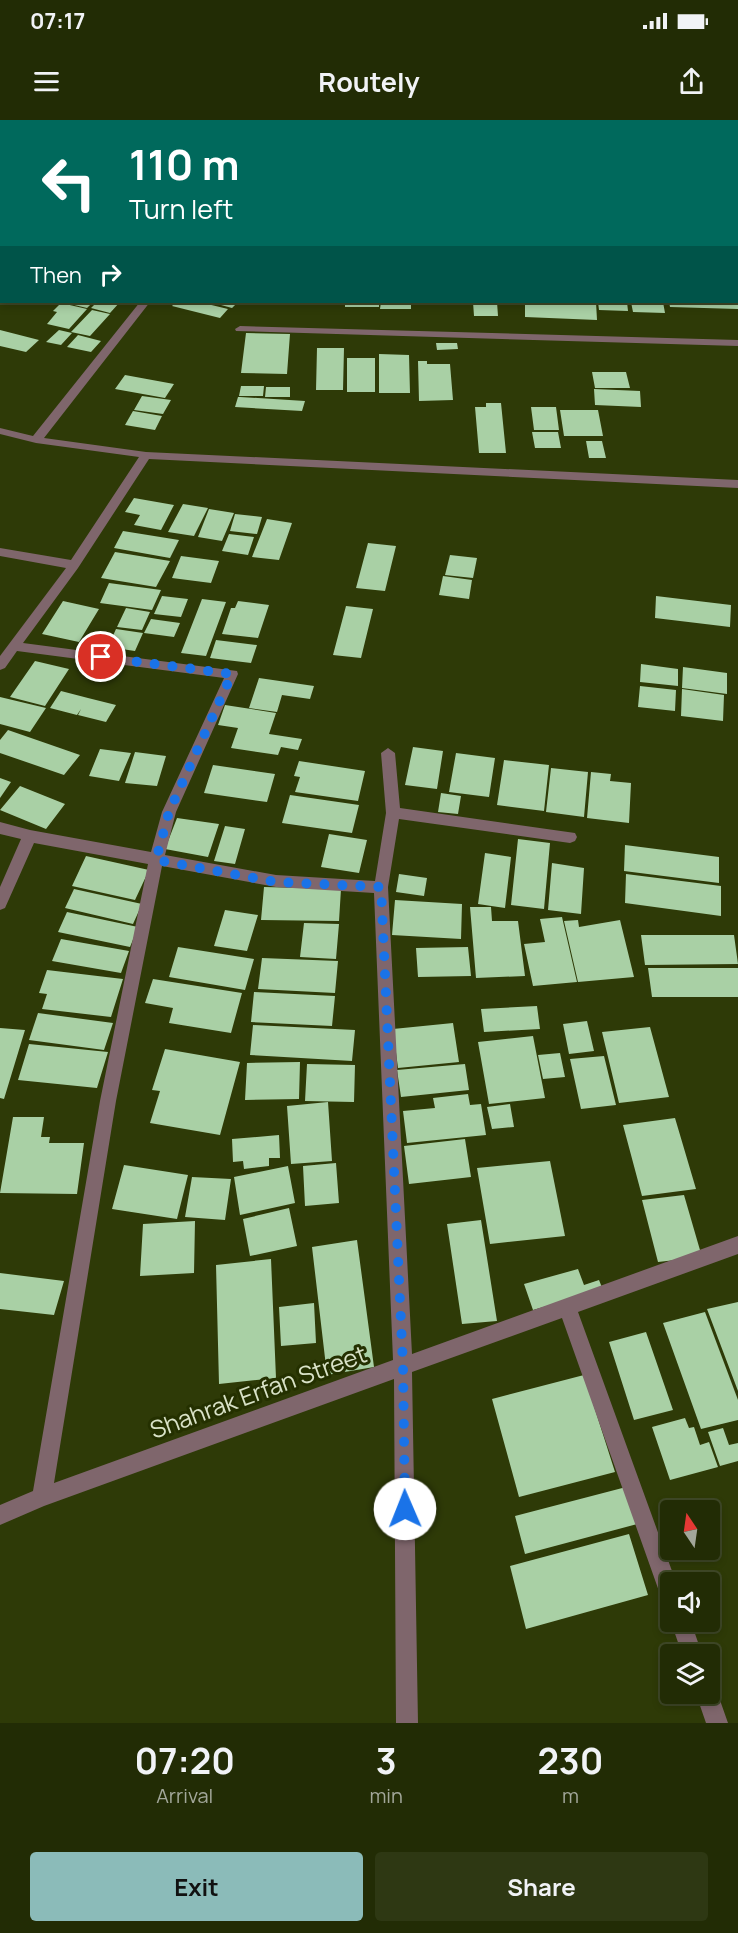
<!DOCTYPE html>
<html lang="en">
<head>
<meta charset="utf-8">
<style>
  :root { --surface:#222c05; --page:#2e3813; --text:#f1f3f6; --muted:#a2a79a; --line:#3f4827; --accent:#8bbbb9 }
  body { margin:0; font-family:Manrope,sans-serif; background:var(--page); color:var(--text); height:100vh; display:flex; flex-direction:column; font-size:22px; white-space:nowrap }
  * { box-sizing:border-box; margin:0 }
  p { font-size:20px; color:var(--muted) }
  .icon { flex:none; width:33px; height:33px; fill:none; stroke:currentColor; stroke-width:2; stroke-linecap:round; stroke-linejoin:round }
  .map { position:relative; height:1603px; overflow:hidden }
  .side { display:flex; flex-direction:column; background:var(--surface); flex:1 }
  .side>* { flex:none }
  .top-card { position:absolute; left:0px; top:0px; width:738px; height:183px; box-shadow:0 3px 9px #0003,0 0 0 2px var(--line); background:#00695c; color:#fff; overflow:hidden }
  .needle { width:39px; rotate:347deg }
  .controls { position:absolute; left:660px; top:1380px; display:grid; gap:12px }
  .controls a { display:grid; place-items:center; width:60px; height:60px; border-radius:6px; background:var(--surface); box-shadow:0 3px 9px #0003,0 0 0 2px var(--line); font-size:30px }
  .pin { position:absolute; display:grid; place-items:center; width:51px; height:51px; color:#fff; margin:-26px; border:3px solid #fff; border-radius:50%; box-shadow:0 2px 6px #0007 }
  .me { position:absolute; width:66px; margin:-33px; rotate:359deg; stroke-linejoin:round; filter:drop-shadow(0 0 4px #0008) }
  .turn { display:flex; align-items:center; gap:21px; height:126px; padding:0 30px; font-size:27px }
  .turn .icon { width:78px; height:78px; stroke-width:2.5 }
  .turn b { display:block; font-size:42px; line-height:51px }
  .then { display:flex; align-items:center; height:57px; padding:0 30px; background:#0003; gap:12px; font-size:22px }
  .eta { display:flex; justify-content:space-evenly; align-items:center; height:102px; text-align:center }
  .eta b { font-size:36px; font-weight:700; line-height:42px }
  .primary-button { display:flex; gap:12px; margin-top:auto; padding:12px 30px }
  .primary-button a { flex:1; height:69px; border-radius:6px; background:var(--accent); color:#111; font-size:24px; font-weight:700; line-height:69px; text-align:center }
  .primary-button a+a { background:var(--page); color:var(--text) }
  .status { display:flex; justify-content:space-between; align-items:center; height:42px; padding:0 30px; background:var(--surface); direction:ltr }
  .status svg { height:16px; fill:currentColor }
  header { display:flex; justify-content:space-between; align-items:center; height:78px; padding:0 30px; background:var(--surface); font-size:27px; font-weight:700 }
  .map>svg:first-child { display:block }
  .building { fill:#a9d0a5 }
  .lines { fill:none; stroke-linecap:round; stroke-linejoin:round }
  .minor { fill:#7f666c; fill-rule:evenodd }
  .route { stroke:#1a73e8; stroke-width:10; stroke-dasharray:0 18 }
  .labels { text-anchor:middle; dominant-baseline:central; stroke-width:6; stroke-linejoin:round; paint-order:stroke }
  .near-street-label { font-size:24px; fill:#d9e2c7; stroke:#243000 }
</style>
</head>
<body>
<div class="status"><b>07:17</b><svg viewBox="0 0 49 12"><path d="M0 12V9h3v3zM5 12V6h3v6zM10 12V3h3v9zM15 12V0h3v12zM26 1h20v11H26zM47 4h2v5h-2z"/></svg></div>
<header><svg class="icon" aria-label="menu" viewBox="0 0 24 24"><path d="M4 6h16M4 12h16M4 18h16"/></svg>Routely<svg class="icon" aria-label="share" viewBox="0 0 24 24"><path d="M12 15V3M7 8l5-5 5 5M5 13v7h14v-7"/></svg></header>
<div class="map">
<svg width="738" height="1603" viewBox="0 0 738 1603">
  <rect width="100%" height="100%" fill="#2e3a07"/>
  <path class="building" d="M68 182H93L87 188 66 183Z
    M97 182H120L110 193 91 188Z
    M176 182H199L228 189 220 198 172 186Z
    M210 182H238L232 188Z
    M345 182H379V187H345Z
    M381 182H411V189H380Z
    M473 182H497L498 196H474Z
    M525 182H596L597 200 525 197Z
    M598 182H627L628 191 599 190Z
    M631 182H663L665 193 633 192Z
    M669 182H738V189L670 187Z
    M61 183 87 189 69 209 47 204 57 192 53 191Z
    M92 190 110 194 90 216 71 212Z
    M0 210 39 220 26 232 0 226Z
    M59 210 72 213 61 225 46 222Z
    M246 213 290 214 287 254 241 253Z
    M78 215 101 221 91 232 67 227Z
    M436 223H457L458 229 437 230Z
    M317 228H344L343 270H316Z
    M379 234 409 235 410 273H379Z
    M347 238H375V272H347Z
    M418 241H427V244H450L453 280 419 281Z
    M592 252H626L630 268H595Z
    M125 255 174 264 165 278 115 269Z
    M241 266H264L263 276H239Z
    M266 267H290V277H265Z
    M594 269 640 271 641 287 595 285Z
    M142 276 171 280 163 294 134 290Z
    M238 277H240L305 281 302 291 235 287Z
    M486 283H501L506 333H479L475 287H486Z
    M531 287H556L559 310H534Z
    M560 290H598L603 316H564Z
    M133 291 162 296 155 310 125 305Z
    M532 312H558L561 328H535Z
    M586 321H602L606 338H589Z
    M134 378 174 385 161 410 134 405 140 395 125 392Z
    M183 384 208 388 194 416 168 412Z
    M209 389 234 393 222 421 198 417Z
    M235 394 262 397 257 414 230 411Z
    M267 399 292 403 279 440 252 437Z
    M123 411 179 420 170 438 114 428Z
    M229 414 254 417 248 435 222 431Z
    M368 423 396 426 385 471 356 468Z
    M115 432 170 441 156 467 101 458Z
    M450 435 477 438 473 458 445 455Z
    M181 436 219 441 211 463 172 458Z
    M443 456 472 460 469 479 439 475Z
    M109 463 161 470 152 490 100 483Z
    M162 476 188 479 181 497 154 494Z
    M656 476 731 485 730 507 655 498Z
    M202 479 226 482 206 536 181 533Z
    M63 481 99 489 79 522 42 514Z
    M238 481 269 485 258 518 222 514 231 488H235Z
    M346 486 373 489 361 538 333 535Z
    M126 488 150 492 142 510 117 507Z
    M151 499 180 503 174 517 144 513Z
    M116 509 143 513 135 531 108 527Z
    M216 520 257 525 251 543 210 538Z
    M35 541 69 549 45 586 10 577Z
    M641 544 678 549V566L640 562Z
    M683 547 727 553V574L682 568Z
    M259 558 314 566 310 579 282 575 277 592 249 588Z
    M640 566 676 570 675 591 638 587Z
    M682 569 724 575 723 601 681 596Z
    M61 571 88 578 116 585 106 602 78 595 81 589 77 595 50 588Z
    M0 577 46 588 30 612 0 604Z
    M225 585 276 593 269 614 302 619 298 630 281 627 278 635 231 628 238 608 218 605Z
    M8 610 80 635 64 655 0 633V620Z
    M413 627 443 631 437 669 405 665Z
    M100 629 131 633 119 661 89 656Z
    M135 632 166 636 157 666 125 663Z
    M456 633 495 638 489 677 449 672Z
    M504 640 549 645 544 691 497 685Z
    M299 641 365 651 358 681 295 672 300 657 294 656Z
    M213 645 275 654 267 682 204 673Z
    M551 648 588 652 584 697 546 692Z
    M591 652 611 654 610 661 631 663 629 703 587 698Z
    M0 658 11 662 0 678Z
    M20 666 65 684 46 709 0 690Z
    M441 673 461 676 458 694 438 692Z
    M290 675 359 685 352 713 282 703Z
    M177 698 219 704 208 737 165 729Z
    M225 706 245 709 235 744 214 741Z
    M329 714 367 720 359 753 321 747Z
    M518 719 550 723 544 789 511 785Z
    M625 725 719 737V763L624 751Z
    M485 733 511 737 505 788 478 784Z
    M86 736 149 750 135 780 72 766Z
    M552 743 584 748 581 794 548 790Z
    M399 754 427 758 424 776 396 772Z
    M626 754 721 766V796L625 783Z
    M264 767 341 769 339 801 261 800Z
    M74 769 142 784 133 804 65 788Z
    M395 780 462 784 461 819 392 815Z
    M470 787H491L492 801H518L525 856 476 858Z
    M225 790 258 795 247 831 214 826Z
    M67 792 138 807 130 827 58 812Z
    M562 797 577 862 533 866 524 824 545 822 540 799Z
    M578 800 579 807 620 800 634 857 578 862 564 801Z
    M304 803 339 804 336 839 300 837Z
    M641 815H734L738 844 645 845Z
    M61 819 129 831 121 853 52 841Z
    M178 827 254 839 245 870 169 857Z
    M468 827 471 856 418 857 416 828Z
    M262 838 338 841 335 873 258 869Z
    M648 848H738V877H652Z
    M47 850 123 859 111 897 42 889 47 874 39 873Z
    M153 859 242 873 231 913 169 903 173 888 145 883Z
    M254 872 335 876 332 906 251 902Z
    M537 886 540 909 484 912 481 889Z
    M38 893 113 903 104 930 29 920Z
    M587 901 594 931 569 934 563 904Z
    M453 903 459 942 398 948 393 909Z
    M253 905 355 910 352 941 250 935Z
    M650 907 669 977 619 983 602 912Z
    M0 908 25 910 4 979 0 978Z
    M533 916 545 978 489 984 478 922Z
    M29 924 108 932 97 968 18 960Z
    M165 929 240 942 220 1015 150 1003 160 971 152 970Z
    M560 933 565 957 543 959 538 935Z
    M604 936 616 985 581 989 570 939Z
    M300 942 299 979 245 980 247 943Z
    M307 944 355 945 354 982 305 981Z
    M465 944 469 970 401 977 397 950Z
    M468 974 470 985 481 984 486 1015 407 1023 403 991 435 988 433 978Z
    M328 982 332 1041 291 1044 287 986Z
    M510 984 514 1007 492 1009 487 987Z
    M13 997H44L41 1017H50L49 1023H84L77 1074 0 1073Z
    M675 998 696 1069 642 1076 623 1005Z
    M279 1015 280 1038H269V1046L244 1049 243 1041 233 1042 232 1019Z
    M465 1019 471 1057 409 1064 404 1026Z
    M550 1041 565 1116 490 1124 477 1048Z
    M336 1043 339 1083 305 1086 303 1046Z
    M124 1045 188 1055 177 1099 112 1089Z
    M288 1046 295 1083 240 1095 234 1057Z
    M192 1057 231 1059 225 1100 185 1097Z
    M684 1075 702 1137 658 1142 642 1080Z
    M289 1088 297 1126 250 1136 243 1099Z
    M481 1100 497 1201 462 1204 447 1104Z
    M195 1101 194 1153 140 1156 143 1104Z
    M357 1120 374 1247 327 1255 312 1127Z
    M271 1139 276 1258 219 1264 216 1145Z
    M578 1149 584 1165 599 1160 603 1170 533 1190 524 1164Z
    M0 1153 64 1161 54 1195 0 1189Z
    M738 1182V1271L707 1189Z
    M314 1183 316 1223 281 1226 279 1187Z
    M705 1192 738 1280V1300L701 1309 663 1203Z
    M646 1212 673 1290 634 1300 609 1222Z
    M584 1255 615 1352 519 1377 492 1279Z
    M685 1298 689 1308 694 1307 700 1325 709 1322 718 1347 670 1360 652 1307Z
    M723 1308 729 1325 738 1323V1341L720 1346 708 1312Z
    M630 1366 641 1403 525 1434 515 1396Z
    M629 1414 648 1475 526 1509 510 1446Z"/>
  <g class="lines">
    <path class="minor" d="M256 0H274L276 2H257Z
      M0 22H2V28H0Z
      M736 31H738V37H736Z
      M736 112H738V118H736Z
      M0 136 2 137V143L0 142Z
      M140 182H150L44 318 146 332 738 360V368L149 339 78 448 23 523 237 551 238 554 176 692 165 735 276 755 375 761 386 693 381 633 388 628 395 633 400 688 575 713 577 717 575 721 570 723 399 699 388 767 412 1234 738 1116V1134L578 1192 676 1462H670V1484L663 1481 660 1474 562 1198 412 1252 418 1603H396L394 1259 44 1386 0 1405V1385L33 1371 100 981 148 744 34 723 5 788 0 790V767L21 719 0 714V702L30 710 151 732 162 692 224 558 17 531 5 548 0 550V536L66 448 0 436V428L71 440 139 337 36 323 0 314V308L33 316ZM162 746 276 767 374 773 393 1240 54 1363 116 981Z
      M240 206 738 220V226L236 211 235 209Z
      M671 1502H691L702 1534H682Z
      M710 1564 715 1566 728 1603H706L696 1574H710Z"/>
  </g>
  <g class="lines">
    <path class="route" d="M101 537 232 554 169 692 156 740 276 762 381 767 403 1246 405 1389"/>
  </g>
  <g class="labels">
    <g class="near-street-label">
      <text transform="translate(258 1271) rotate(-20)">Shahrak Erfan Street</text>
    </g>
  </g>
</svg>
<div class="controls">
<a><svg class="needle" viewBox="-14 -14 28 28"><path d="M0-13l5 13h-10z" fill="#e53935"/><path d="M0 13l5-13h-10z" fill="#a2a79a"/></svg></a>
<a><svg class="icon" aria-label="sound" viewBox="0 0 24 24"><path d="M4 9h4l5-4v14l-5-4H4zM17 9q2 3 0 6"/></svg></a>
<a><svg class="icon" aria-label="layers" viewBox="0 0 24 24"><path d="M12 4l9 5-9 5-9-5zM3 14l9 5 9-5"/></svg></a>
</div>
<div class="pin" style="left:101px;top:537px;background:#d93025"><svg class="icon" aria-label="arrive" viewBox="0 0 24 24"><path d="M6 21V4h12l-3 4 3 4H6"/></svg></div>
<svg class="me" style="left:405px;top:1389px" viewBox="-20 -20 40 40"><circle r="19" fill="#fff"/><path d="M0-13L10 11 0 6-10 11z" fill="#1a73e8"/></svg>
<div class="top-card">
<div class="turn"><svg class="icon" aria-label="left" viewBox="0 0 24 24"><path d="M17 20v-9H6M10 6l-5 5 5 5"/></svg><div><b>110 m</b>Turn left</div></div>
<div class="then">Then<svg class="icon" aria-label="right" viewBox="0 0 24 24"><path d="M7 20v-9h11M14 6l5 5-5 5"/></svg></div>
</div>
</div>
<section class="side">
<div class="eta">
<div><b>07:20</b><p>Arrival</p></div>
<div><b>3</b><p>min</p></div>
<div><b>230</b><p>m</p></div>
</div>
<div class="primary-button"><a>Exit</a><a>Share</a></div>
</section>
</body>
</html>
